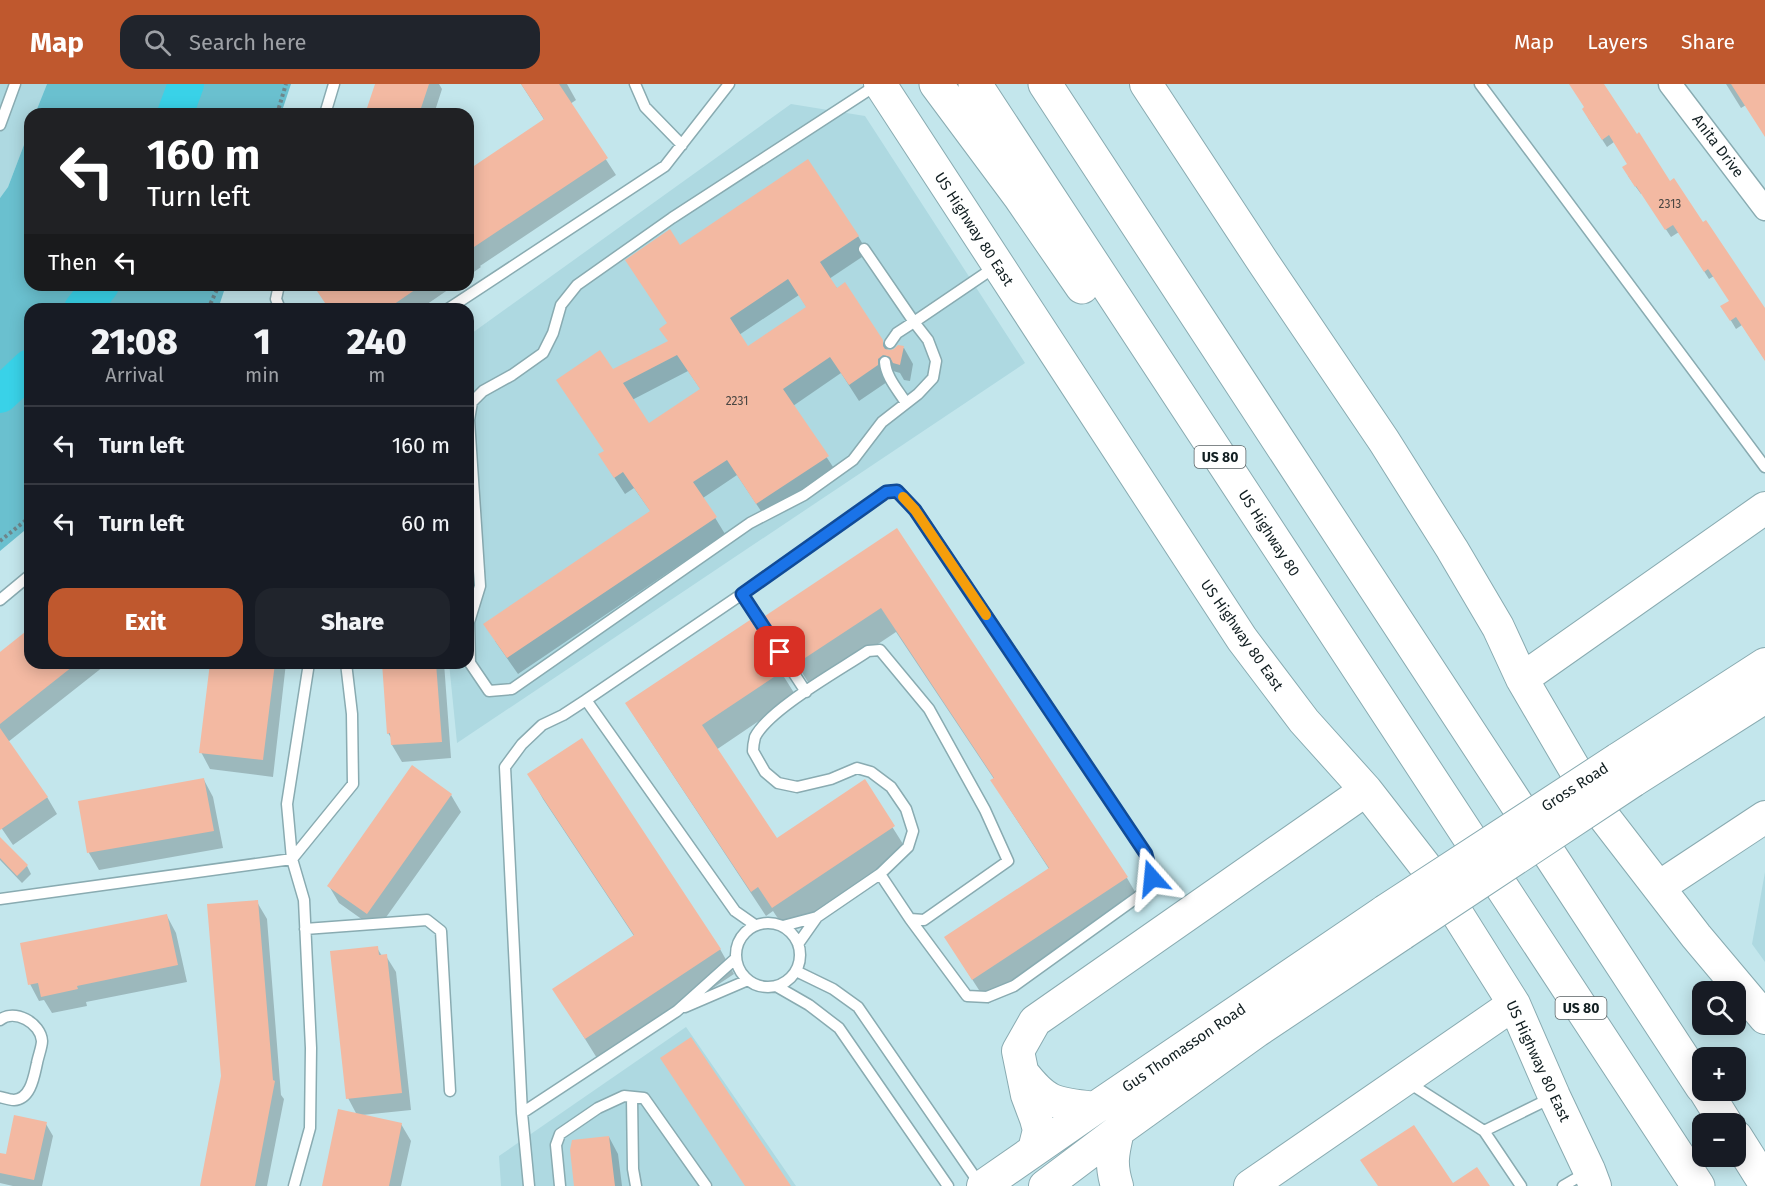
<!DOCTYPE html>
<html lang="en">
<head>
<meta charset="utf-8">
<style>
  :root { --surface:#171b24; --page:#20242c; --text:#f1f3f6; --muted:#9ea1a6; --line:#363941; --accent:#bf582e }
  body { margin:0; font-family:"Fira Sans",sans-serif; background:var(--page); color:var(--text); height:100vh; display:flex; flex-direction:column; font-size:22px; white-space:nowrap }
  * { box-sizing:border-box; margin:0 }
  p { font-size:20px; color:var(--muted) }
  .icon { flex:none; width:33px; height:33px; fill:none; stroke:currentColor; stroke-width:2; stroke-linecap:round; stroke-linejoin:round }
  .map { position:relative; flex:1; overflow:hidden }
  .drawer { position:absolute; left:24px; top:219px; width:450px; height:366px; display:flex; flex-direction:column; background:var(--surface); border-radius:18px; box-shadow:0 3px 15px #0003 }
  .drawer>* { flex:none }
  .banner { position:absolute; left:24px; top:24px; width:450px; height:183px; border-radius:18px; box-shadow:0 3px 15px #0003; background:#202124; color:#fff; overflow:hidden }
  .fabs { position:absolute; left:1692px; top:897px; display:grid; gap:12px }
  .fabs a { display:grid; place-items:center; width:54px; height:54px; border-radius:12px; background:var(--surface); box-shadow:0 3px 15px #0003; font-size:30px }
  .pin { position:absolute; display:grid; place-items:center; width:51px; height:51px; color:#fff; margin:-26px; border-radius:12px; box-shadow:0 3px 9px #0006 }
  .me { position:absolute; width:66px; margin:-33px; rotate:342deg; stroke-linejoin:round; filter:drop-shadow(0 0 4px #0008) }
  .turn { display:flex; align-items:center; gap:21px; height:126px; padding:0 24px; font-size:27px }
  .turn .icon { width:78px; height:78px; stroke-width:2.5 }
  .turn b { display:block; font-size:42px; line-height:51px }
  .then { display:flex; align-items:center; height:57px; padding:0 24px; background:#0003; gap:12px; font-size:22px }
  .eta { display:flex; justify-content:space-evenly; align-items:center; height:102px; text-align:center }
  .eta b { font-size:36px; font-weight:800; line-height:42px }
  .button { display:flex; gap:12px; margin-top:auto; padding:12px 24px }
  .button a { flex:1; height:69px; border-radius:18px; background:var(--accent); color:#fff; font-size:24px; font-weight:800; line-height:69px; text-align:center }
  .button a+a { background:var(--page); color:var(--text) }
  ul { padding:0; list-style:none }
  li { display:flex; align-items:center; gap:18px; height:78px; padding:0 24px; border-top:2px solid var(--line) }
  li div { flex:1 }
  li b { display:block; font-size:22px }
  li em { font-style:normal }
  header { display:flex; align-items:center; gap:36px; box-sizing:border-box; height:84px; padding:0 30px; background:var(--accent); color:#fff }
  header strong { font-size:28px }
  nav { display:flex; gap:33px; margin-inline-start:auto; font-size:21px }
  .search { width:420px; height:54px; background:var(--page); display:flex; align-items:center; gap:15px; box-sizing:border-box; padding:0 21px; border-radius:18px; color:var(--muted); font-size:22px }
  .map>svg:first-child { display:block }
  .built { fill:#aed9e1 }
  .green { fill:#6ac0cf }
  .shadow { fill:#0003; fill-rule:evenodd }
  .lines { fill:none; stroke-linecap:round; stroke-linejoin:round }
  .river { stroke:#39d2e8; stroke-width:36 }
  .building { fill:#f3b9a2; fill-rule:evenodd }
  .service-casing { stroke:#89abb1; stroke-width:13 }
  .minor-casing { stroke:#89abb1; stroke-width:25 }
  .secondary-casing { stroke:#89abb1; stroke-width:34 }
  .motorway-casing { stroke:#89abb1; stroke-width:35 }
  .path { stroke:#6e868b; stroke-width:4; stroke-dasharray:3 3; stroke-linecap:butt }
  .service { stroke:#fff; stroke-width:10 }
  .minor { stroke:#fff; stroke-width:22 }
  .secondary { stroke:#fff; stroke-width:32 }
  .motorway { stroke:#fff; stroke-width:33 }
  .secondary-bridge-casing { stroke:#89abb1; stroke-width:34; stroke-linecap:butt }
  .secondary-bridge { stroke:#fff; stroke-width:32 }
  .route-casing { stroke:#114b97; stroke-width:15 }
  .route { stroke:#1a73e8; stroke-width:10 }
  .slow { stroke:#f59e0b; stroke-width:10 }
  .labels { text-anchor:middle; dominant-baseline:central; stroke-width:4.5; stroke-linejoin:round; paint-order:stroke }
  .number-label { font-size:12px; fill:#4a4642 }
  .shield { fill:#fff; stroke:#596264; stroke-width:1.5 }
  .shield-label { font-size:14px; font-weight:bold; fill:#121f22 }
  .street-label { font-size:15px; fill:#121f22; stroke:#fff }
</style>
</head>
<body>
<header>
<strong>Map</strong>
<div class="search"><svg class="icon" aria-label="search" viewBox="0 0 24 24"><circle cx="10" cy="10" r="6"/><path d="M15 15l6 6"/></svg>Search here</div>
<nav><a>Map</a><a>Layers</a><a>Share</a></nav>
</header>
<div class="map">
<svg width="1765" height="1102" viewBox="0 0 1765 1102">
  <rect width="100%" height="100%" fill="#c3e6ec"/>
  <path class="built" d="M0 0H47L35 30H30V45L8 103 0 114Z
    M791 20 865 32 1025 279 457 659 449 579H468V252Z
    M1765 788V878L1752 860Z
    M686 943 796 1102H501L499 1072Z"/>
  <path class="green" d="M47 0H291L281 30H35Z
    M30 45V201H226L218 225H30V442L0 467V114L8 103Z"/>
  <path class="shadow" d="M377 0H439L442 5 434 30H367Z
    M521 0H567L576 16 570 20 616 91 480 182 481 183 468 192V88L545 37Z
    M1570 0H1601L1670 99 1765 226V276L1742 241 1736 245 1727 230 1730 217 1714 192 1709 195 1679 148 1671 153 1642 109 1641 110 1628 92 1629 80 1614 58 1607 63 1588 34 1586 24Z
    M1726 0H1765V51L1746 21 1741 24Z
    M858 152 868 169 829 195 882 256 889 268 904 264 913 280 910 297 904 296 900 289 893 287 887 292V298L859 317 841 289 793 322 837 389 767 436 737 391 703 414 725 450 518 590 495 557 651 428 634 404 625 410 610 387 605 368 613 287 669 258 668 241 680 163ZM799 211 807 224 748 264 739 251ZM688 287 701 306 649 341 632 316Z
    M326 201H455L420 225H329Z
    M897 446 1127 794 1141 818 988 920 961 878 1049 785 1007 721 992 696 994 695 896 548 821 598 811 603 767 532Z
    M750 539 796 612 716 666 777 756 864 698 908 768 787 848 773 827 766 832 642 644 627 620Z
    M30 546V579H108L8 658 47 713 57 730 13 761 0 742V570Z
    M211 579H286L273 693 210 685 201 668Z
    M383 579H444L451 674 402 678 392 661V655L388 649Z
    M529 690 720 865 734 890 600 979 554 905 634 852 543 715Z
    M204 696 213 713 223 764 99 786 89 769 80 718Z
    M451 711 461 728 377 846 339 819 329 802Z
    M0 755 27 782 31 790 22 799 0 776Z
    M257 818 267 835 281 1011 284 1015 267 1102H202Z
    M167 832 176 849 187 898 86 918 87 922 52 929 44 916 39 917 30 900Z
    M377 864 382 872H386L396 888 411 1026 362 1031 401 1040 411 1057 401 1102H323L357 1031 348 1014Z
    M46 1040 53 1052 42 1102H13L0 1099V1070L7 1072Z
    M609 1053 618 1070 622 1102H575Z"/>
  <g class="lines">
    <path class="river" d="M175 30 186 0
      M82 225 101 201
      M0 311 30 283"/>
  </g>
  <path class="building" d="M375 0H429L419 30H365Z
    M521 0H559L608 74 468 167V86L544 35Z
    M1569 0H1604L1637 50 1639 48 1670 97 1674 94 1703 138 1706 136 1765 224V277L1736 233 1730 237 1720 222 1729 217 1708 185 1704 188 1673 141 1665 146 1636 102 1635 103 1622 83 1627 80 1609 51 1602 56 1582 25 1584 23Z
    M1731 0H1765V53Z
    M808 75 859 152 820 178 837 204 845 198 883 256V262L885 265 890 266 894 265 898 261 904 262 900 281 893 279 890 273 883 271 878 275V281L849 301 830 273 783 305 829 372 756 420 727 376 693 398 717 433 507 574 483 540 650 427 623 388 614 394 598 370 604 367 556 296 600 266 613 285 668 257 659 245 667 239 625 176 670 145 680 161ZM788 195 806 223 748 262 730 234ZM677 271 700 305 649 339 623 299Z
    M313 201H422L387 225H329Z
    M897 444 1128 793 972 896 944 853 1049 784 990 696 994 694 881 524 805 574 804 573 796 579 765 532Z
    M750 536 783 587 702 641 777 754 865 695 895 742 772 824 758 803 751 808 625 619Z
    M30 544V579H77L0 640V568Z
    M210 579H275L263 676 199 669Z
    M382 579H436L442 658 391 661 390 649 387 650Z
    M0 644 48 713 0 746Z
    M582 654 721 865 585 955 552 905 634 851 527 690Z
    M412 681 452 710 367 830 327 802Z
    M204 694 214 747 87 769 78 717Z
    M0 753 28 781 17 792 0 774Z
    M258 816 273 996 275 997 255 1102H200L221 992 207 820Z
    M167 830 178 881 77 902 78 905 41 913 38 899 28 901 20 859Z
    M378 862 379 871 387 870 402 1009 346 1015 330 867Z
    M691 953 791 1102H745L660 974Z
    M338 1025 402 1039 389 1102H322Z
    M14 1031 47 1038 34 1096 0 1089V1069L6 1070Z
    M1414 1041 1453 1099 1477 1083 1490 1102H1378L1360 1076Z
    M609 1052 615 1102H574L570 1066 572 1056Z"/>
  <g class="lines">
    <g class="service-casing">
      <path id="service" d="M635 0 645 23 682 61
        M878 0 672 134 577 201 561 221 553 249 543 269 512 291 483 307 472 318 469 336 480 502 469 538 470 579 489 607 512 605 750 439 804 411 853 376 882 338 918 310 933 294 936 277 928 256 914 238 995 183
        M1480 0 1765 383
        M325 30 334 0
        M0 41 15 0
        M864 165 914 238 897 249 890 259
        M279 201 276 215 280 225
        M448 225 665 82 729 0
        M885 278C886 293 898 306 906 319
        M0 516 30 491
        M806 608 742 510 886 408 897 407 916 426 1146 770 1152 794 1146 807 1014 902 987 913 967 912 910 835
        M586 616 742 510
        M0 815 292 775 353 700 352 630 346 579
        M817 833 880 790 908 763 913 747 906 725 891 703 871 688 857 684 831 695 797 703 778 699 765 688 753 667C753 663 754 657 755 653 769 625 840 586 868 567L880 566 929 625 985 726 1008 777 924 836 910 835 880 790
        M736 871a32 32 0 1 1 64 0a32 32 0 1 1-64 0Z
        M783 842 817 833 798 860
        M305 845 427 836 441 847 450 1007
        M796 887 833 905 858 923 981 1102
        M776 902 809 921 839 944 948 1102
        M685 923 748 896
        M0 936C14 924 41 939 42 957 42 963 38 973 37 979 34 992 31 1015 14 1016 10 1016 4 1014 0 1013
        M1406 997 1484 1047 1551 1014
        M632 1013 633 1085 636 1102
        M522 1029 505 683 522 660 542 641 563 631 586 616 735 827 755 841
        M1484 1047 1521 1102
        M294 1102 310 1044 311 964 304 816 292 775 287 720 309 579
        M529 1102 522 1029 677 927 735 875
        M560 1102 556 1061 560 1050 598 1024 624 1012 644 1014 706 1102
        M1563 1102 1587 1088"/>
    </g>
    <g class="minor-casing">
      <path id="minor" d="M1670 0 1765 125"/>
    </g>
    <g class="secondary-casing">
      <path id="secondary" d="M880 0 1242 555 1304 637 1366 706 1436 796 1514 920 1554 1012 1589 1086 1595 1102
        M1146 0 1263 178 1384 357 1452 465 1498 543 1522 595 1598 725 1696 852 1765 934
        M1522 595 1765 424
        M1618 675 1765 580
        M1633 697 1765 613
        M1659 803 1765 733
        M1023 989C1048 1021 1056 1019 1095 1024
        M1034 1066 1039 1046 1036 1035 1027 1011 1018 967 1035 937 1366 706
        M983 1102 1095 1024 1385 827
        M1045 1102 1118 1047 1257 947 1402 850
        M1117 1102C1110 1079 1113 1069 1118 1047
        M1250 1102 1514 920"/>
    </g>
    <g class="motorway-casing">
      <path id="motorway" d="M936 0 1020 113 1082 203
        M975 0 1698 1102
        M1045 0 1702 1003
        M1705 1006 1726 1040
        M1736 1053 1765 1099"/>
    </g>
    <path class="path" d="M277 30 286 0
      M208 225 219 201
      M0 457 30 433"/>
    <use href="#service" class="service"/>
    <use href="#minor" class="minor"/>
    <use href="#secondary" class="secondary"/>
    <use href="#motorway" class="motorway"/>
    <g class="secondary-bridge-casing">
      <path id="secondary-bridge" d="M1385 827 1618 675
        M1402 850 1633 697"/>
    </g>
    <use href="#secondary-bridge" class="secondary-bridge"/>
  </g>
  <g class="lines">
    <g class="route-casing">
      <path id="route" d="M780 568 742 510 886 408 897 407 915 426 1146 770 1152 794"/>
    </g>
    <use href="#route" class="route"/>
    <path class="slow" d="M903 413 915 426 986 531"/>
  </g>
  <g class="labels">
    <g class="number-label">
      <text x="1670" y="120">2313</text>
      <text x="737" y="317">2231</text>
    </g>
    <g class="shield">
      <rect x="1194.5" y="362" width="51" height="22" rx="4.5"/>
      <rect x="1555.5" y="913" width="51" height="22" rx="4.5"/>
    </g>
    <g class="shield-label">
      <text x="1220" y="373">US 80</text>
      <text x="1581" y="924">US 80</text>
    </g>
    <g class="street-label">
      <text transform="translate(1718 62) rotate(53)">Anita Drive</text>
      <text transform="translate(974 145) rotate(57)">US Highway 80 East</text>
      <text transform="translate(1269 449) rotate(57)">US Highway 80</text>
      <text transform="translate(1242 551) rotate(55)">US Highway 80 East</text>
      <text transform="translate(1575 703) rotate(-33)">Gross Road</text>
      <text transform="translate(1184 964) rotate(-34)">Gus Thomasson Road</text>
      <text transform="translate(1538 977) rotate(65)">US Highway 80 East</text>
    </g>
  </g>
</svg>
<div class="fabs">
<a><svg class="icon" aria-label="search" viewBox="0 0 24 24"><circle cx="10" cy="10" r="6"/><path d="M15 15l6 6"/></svg></a>
<a>+</a>
<a>−</a>
</div>
<div class="pin" style="left:780px;top:568px;background:#d93025"><svg class="icon" aria-label="arrive" viewBox="0 0 24 24"><path d="M6 21V4h12l-3 4 3 4H6"/></svg></div>
<svg class="me" style="left:1152px;top:794px" viewBox="-20 -20 40 40"><path d="M0-17L14 15 0 8-14 15z" fill="#1a73e8" stroke="#fff" stroke-width="4"/></svg>
<div class="banner">
<div class="turn"><svg class="icon" aria-label="left" viewBox="0 0 24 24"><path d="M17 20v-9H6M10 6l-5 5 5 5"/></svg><div><b>160 m</b>Turn left</div></div>
<div class="then">Then<svg class="icon" aria-label="left" viewBox="0 0 24 24"><path d="M17 20v-9H6M10 6l-5 5 5 5"/></svg></div>
</div>
<section class="drawer">
<div class="eta">
<div><b>21:08</b><p>Arrival</p></div>
<div><b>1</b><p>min</p></div>
<div><b>240</b><p>m</p></div>
</div>
<ul>
<li><svg class="icon" aria-label="left" viewBox="0 0 24 24"><path d="M17 20v-9H6M10 6l-5 5 5 5"/></svg><div><b>Turn left</b></div><em>160 m</em></li>
<li><svg class="icon" aria-label="left" viewBox="0 0 24 24"><path d="M17 20v-9H6M10 6l-5 5 5 5"/></svg><div><b>Turn left</b></div><em>60 m</em></li>
</ul>
<div class="button"><a>Exit</a><a>Share</a></div>
</section>
</div>
</body>
</html>
